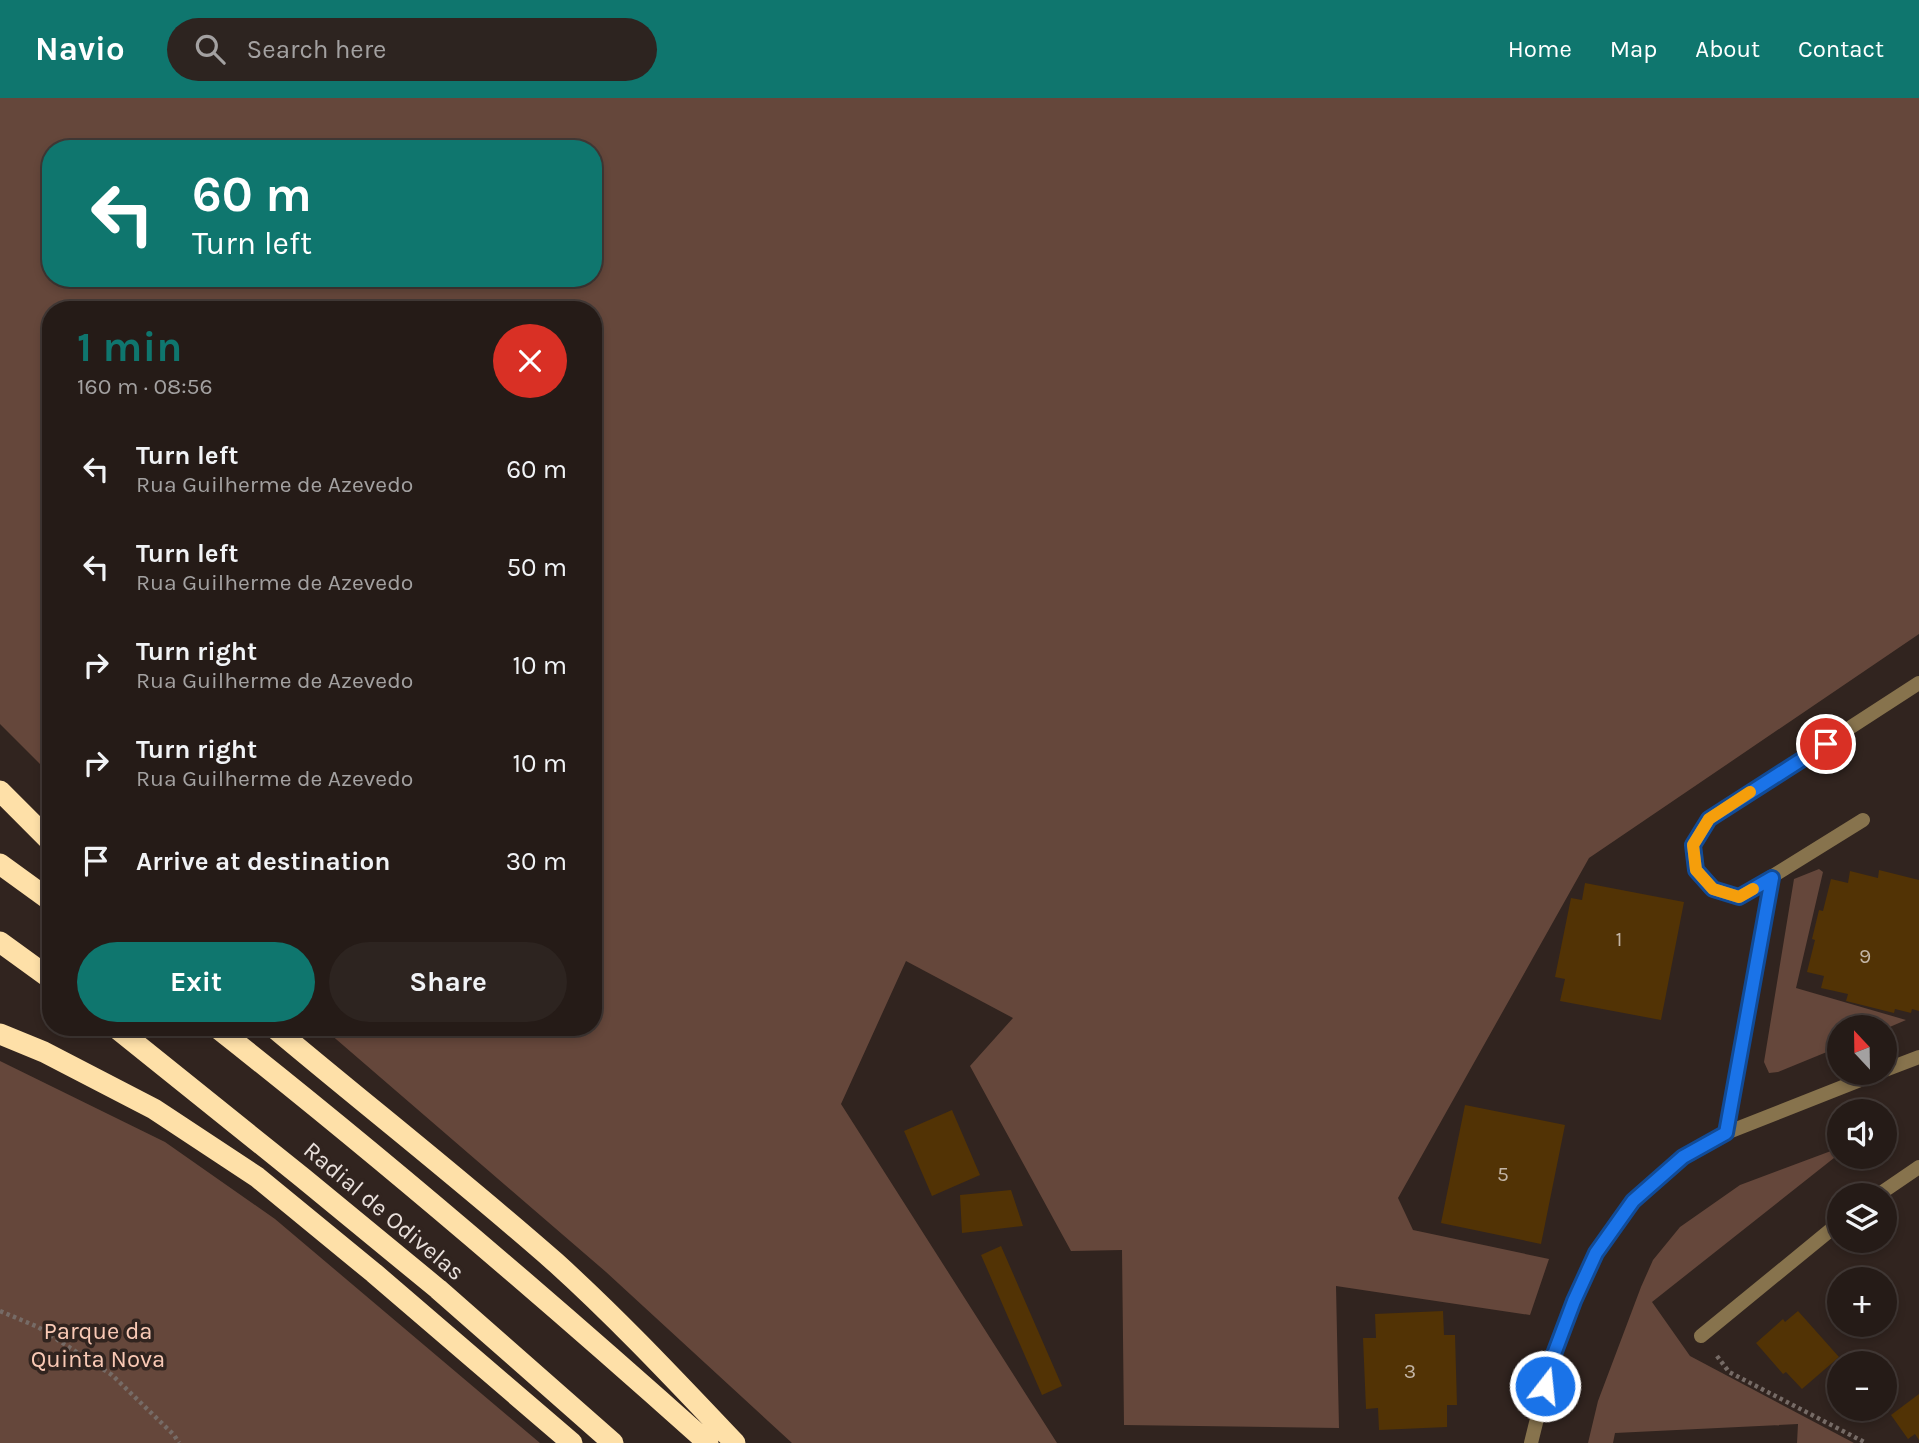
<!DOCTYPE html>
<html lang="en">
<head>
<meta charset="utf-8">
<style>
  :root { --surface:#251b17; --page:#2d2420; --text:#f1f3f6; --muted:#a3a1a1; --line:#423936; --accent:#0f766e }
  body { margin:0; font-family:Karla,sans-serif; background:var(--page); color:var(--text); height:100vh; display:flex; flex-direction:column; font-size:26px; white-space:nowrap }
  * { box-sizing:border-box; margin:0 }
  p { font-size:23px; color:var(--muted) }
  .icon { flex:none; width:38px; height:38px; fill:none; stroke:currentColor; stroke-width:2; stroke-linecap:round; stroke-linejoin:round }
  .map { position:relative; flex:1; overflow:hidden }
  .details { position:absolute; left:42px; top:203px; width:560px; height:735px; display:flex; flex-direction:column; background:var(--surface); border-radius:28px; box-shadow:0 4px 10px #0003,0 0 0 2px var(--line) }
  .details>* { flex:none }
  .banner { position:absolute; left:42px; top:42px; width:560px; height:147px; border-radius:28px; box-shadow:0 4px 10px #0003,0 0 0 2px var(--line); background:#0f766e; color:#fff; overflow:hidden }
  .needle { width:46px; rotate:338deg }
  .fabs { position:absolute; left:1827px; top:917px; display:grid; gap:14px }
  .fabs a { display:grid; place-items:center; width:70px; height:70px; border-radius:50%; background:var(--surface); box-shadow:0 4px 10px #0003,0 0 0 2px var(--line); font-size:35px }
  .pin { position:absolute; display:grid; place-items:center; width:60px; height:60px; color:#fff; margin:-30px; border:4px solid #fff; border-radius:50%; box-shadow:0 2px 7px #0007 }
  .me { position:absolute; width:77px; margin:-38px; rotate:16deg; stroke-linejoin:round; filter:drop-shadow(0 0 5px #0008) }
  .turn { display:flex; align-items:center; gap:24px; height:147px; padding:0 35px; font-size:32px }
  .turn .icon { width:91px; height:91px; stroke-width:2.5 }
  .turn b { display:block; font-size:49px; line-height:60px }
  .round { display:grid; place-items:center; flex:none; width:74px; height:74px; border-radius:37px; background:var(--page) }
  .summary { display:flex; align-items:center; justify-content:space-between; height:119px; padding:0 35px }
  h1 { font-size:42px; font-weight:700; line-height:52px; color:var(--accent) }
  .button { display:flex; gap:14px; margin-top:auto; padding:14px 35px }
  .button a { flex:1; height:80px; border-radius:42px; background:var(--accent); color:#fff; font-size:28px; font-weight:700; line-height:80px; text-align:center }
  .button a+a { background:var(--page); color:var(--text) }
  ul { padding:0; list-style:none }
  li { display:flex; align-items:center; gap:21px; height:98px; padding:0 35px }
  li div { flex:1 }
  li b { display:block; font-size:26px }
  li em { font-style:normal }
  header { display:flex; align-items:center; gap:42px; box-sizing:border-box; height:98px; padding:0 35px; background:var(--accent); color:#fff }
  header strong { font-size:33px }
  nav { display:flex; gap:38px; margin-inline-start:auto; font-size:24px }
  .search { width:490px; height:63px; background:var(--page); display:flex; align-items:center; gap:18px; box-sizing:border-box; padding:0 24px; border-radius:38px; color:var(--muted); font-size:26px }
  .map>svg:first-child { display:block }
  .green { fill:#65473b; fill-rule:evenodd }
  .building { fill:#523305 }
  .lines { fill:none; stroke-linecap:round; stroke-linejoin:round }
  .path { stroke:#766b66; stroke-width:4.5; stroke-dasharray:3.5 3.5; stroke-linecap:butt }
  .street { stroke:#87734d; stroke-width:14 }
  .highway { stroke:#fee0a8; stroke-width:21 }
  .route-casing { stroke:#114b97; stroke-width:18 }
  .route { stroke:#1a73e8; stroke-width:12 }
  .slow { stroke:#f59e0b; stroke-width:12 }
  .labels { text-anchor:middle; dominant-baseline:central; stroke-width:7; stroke-linejoin:round; paint-order:stroke }
  .number-label { font-size:21px; fill:#c3b5a6 }
  .street-label { font-size:24px; fill:#e9e0dc; stroke:#31241f }
  .park-label { font-size:24px; fill:#f9c9b5; stroke:#31241f }
</style>
</head>
<body>
<header>
<strong>Navio</strong>
<div class="search"><svg class="icon" aria-label="search" viewBox="0 0 24 24"><circle cx="10" cy="10" r="6"/><path d="M15 15l6 6"/></svg>Search here</div>
<nav><a>Home</a><a>Map</a><a>About</a><a>Contact</a></nav>
</header>
<div class="map">
<svg width="1919" height="1345" viewBox="0 0 1919 1345">
  <rect width="100%" height="100%" fill="#31241f"/>
  <path class="green" d="M0 0H1919V536L1589 760 1398 1100 1413 1132 1549 1161 1530 1217 1336 1188 1339 1330 1124 1327 1122 1152 1071 1153 970 968 1013 920 906 863 841 1006 1057 1345H792L606 1174 322 929H593V212H51V677L0 626ZM51 51H593V180H51Z
    M1819 771 1823 774 1796 890 1906 922 1885 931 1839 929V949L1778 974 1769 975 1764 964 1794 781Z
    M0 963 165 1044 275 1121 540 1345H0Z
    M1839 1050V1056L1652 1204 1690 1258 1854 1345H1797L1798 1326 1615 1335 1613 1345H1588L1598 1303 1641 1189 1653 1162 1680 1129 1740 1087Z"/>
  <path class="building" d="M1879 772 1919 782V913L1912 911 1911 915 1895 911 1894 915 1846 903 1848 896 1821 890 1824 878 1807 874 1815 842 1812 841 1819 812 1823 813 1831 781 1848 785 1850 773 1878 780Z
    M1585 785 1684 804 1661 922 1560 903 1565 881 1555 879 1571 800 1582 802Z
    M1465 1007 1565 1027 1541 1146 1441 1125Z
    M952 1012 980 1077 932 1098 904 1033Z
    M1011 1092 1023 1128 962 1135 960 1097Z
    M1001 1148 1062 1288 1042 1297 981 1157Z
    M1443 1213 1444 1237H1455L1457 1307H1447V1329L1379 1332 1378 1310 1366 1311 1363 1240H1376L1375 1216Z
    M1798 1213 1839 1259 1802 1291 1786 1274 1783 1276 1756 1245 1783 1221 1785 1224Z
    M1919 1296V1342L1915 1336 1908 1341 1891 1317Z"/>
  <g class="lines">
    <path class="path" d="M0 1213 38 1229 112 1277 174 1337 179 1345
      M1717 1258 1729 1274 1866 1345"/>
    <path class="street" d="M1863 722 1739 799 1713 791 1696 772 1693 748 1709 721 1919 585
      M1885 972 1919 959
      M1726 1035 1772 780
      M1878 1097 1919 1069
      M1701 1238 1839 1125
      M1531 1345 1551 1264 1574 1203 1596 1155 1633 1103 1683 1059 1726 1035 1878 975"/>
    <path class="highway" d="M0 693 51 744
      M0 766 51 803
      M0 844 51 881
      M115 929 303 1080 438 1191 613 1345
      M216 929C385 1062 548 1202 708 1345
      M273 929C367 1008 463 1083 555 1164 618 1221 676 1283 735 1345
      M0 936 44 954 154 1011 257 1079 374 1175 572 1345"/>
  </g>
  <g class="lines">
    <g class="route-casing">
      <path id="route" d="M1545 1288 1551 1264 1574 1203 1596 1155 1633 1103 1683 1059 1726 1035 1772 780 1739 799 1713 791 1696 772 1693 747 1709 721 1826 646"/>
    </g>
    <use href="#route" class="route"/>
    <path class="slow" d="M1750 694 1709 721 1693 747 1696 772 1713 791 1739 799 1753 791"/>
  </g>
  <g class="labels">
    <g class="number-label">
      <text x="1619" y="841">1</text>
      <text x="1865" y="858">9</text>
      <text x="1503" y="1076">5</text>
      <text x="1410" y="1273">3</text>
    </g>
    <g class="street-label">
      <text transform="translate(384 1113) rotate(40)">Radial de Odivelas</text>
    </g>
    <g class="park-label">
      <text x="98" y="1233">Parque da<tspan x="98" dy="28">Quinta Nova</tspan></text>
    </g>
  </g>
</svg>
<div class="fabs">
<a><svg class="needle" viewBox="-14 -14 28 28"><path d="M0-13l5 13h-10z" fill="#e53935"/><path d="M0 13l5-13h-10z" fill="#a3a1a1"/></svg></a>
<a><svg class="icon" aria-label="sound" viewBox="0 0 24 24"><path d="M4 9h4l5-4v14l-5-4H4zM17 9q2 3 0 6"/></svg></a>
<a><svg class="icon" aria-label="layers" viewBox="0 0 24 24"><path d="M12 4l9 5-9 5-9-5zM3 14l9 5 9-5"/></svg></a>
<a>+</a>
<a>−</a>
</div>
<div class="pin" style="left:1826px;top:646px;background:#d93025"><svg class="icon" aria-label="arrive" viewBox="0 0 24 24"><path d="M6 21V4h12l-3 4 3 4H6"/></svg></div>
<svg class="me" style="left:1545px;top:1288px" viewBox="-20 -20 40 40"><circle r="17" fill="#1a73e8" stroke="#fff" stroke-width="3"/><path d="M0-11L8 9 0 5-8 9z" fill="#fff"/></svg>
<div class="banner">
<div class="turn"><svg class="icon" aria-label="left" viewBox="0 0 24 24"><path d="M17 20v-9H6M10 6l-5 5 5 5"/></svg><div><b>60 m</b>Turn left</div></div>
</div>
<section class="details">
<div class="summary"><div><h1>1 min</h1><p>160 m · 08:56</p></div><a class="round" style="background:#d93025;color:#fff"><svg class="icon" aria-label="close" viewBox="0 0 24 24"><path d="M6 6l12 12M18 6L6 18"/></svg></a></div>
<ul>
<li><svg class="icon" aria-label="left" viewBox="0 0 24 24"><path d="M17 20v-9H6M10 6l-5 5 5 5"/></svg><div><b>Turn left</b><p>Rua Guilherme de Azevedo</p></div><em>60 m</em></li>
<li><svg class="icon" aria-label="left" viewBox="0 0 24 24"><path d="M17 20v-9H6M10 6l-5 5 5 5"/></svg><div><b>Turn left</b><p>Rua Guilherme de Azevedo</p></div><em>50 m</em></li>
<li><svg class="icon" aria-label="right" viewBox="0 0 24 24"><path d="M7 20v-9h11M14 6l5 5-5 5"/></svg><div><b>Turn right</b><p>Rua Guilherme de Azevedo</p></div><em>10 m</em></li>
<li><svg class="icon" aria-label="right" viewBox="0 0 24 24"><path d="M7 20v-9h11M14 6l5 5-5 5"/></svg><div><b>Turn right</b><p>Rua Guilherme de Azevedo</p></div><em>10 m</em></li>
<li><svg class="icon" aria-label="arrive" viewBox="0 0 24 24"><path d="M6 21V4h12l-3 4 3 4H6"/></svg><div><b>Arrive at destination</b></div><em>30 m</em></li>
</ul>
<div class="button"><a>Exit</a><a>Share</a></div>
</section>
</div>
</body>
</html>
